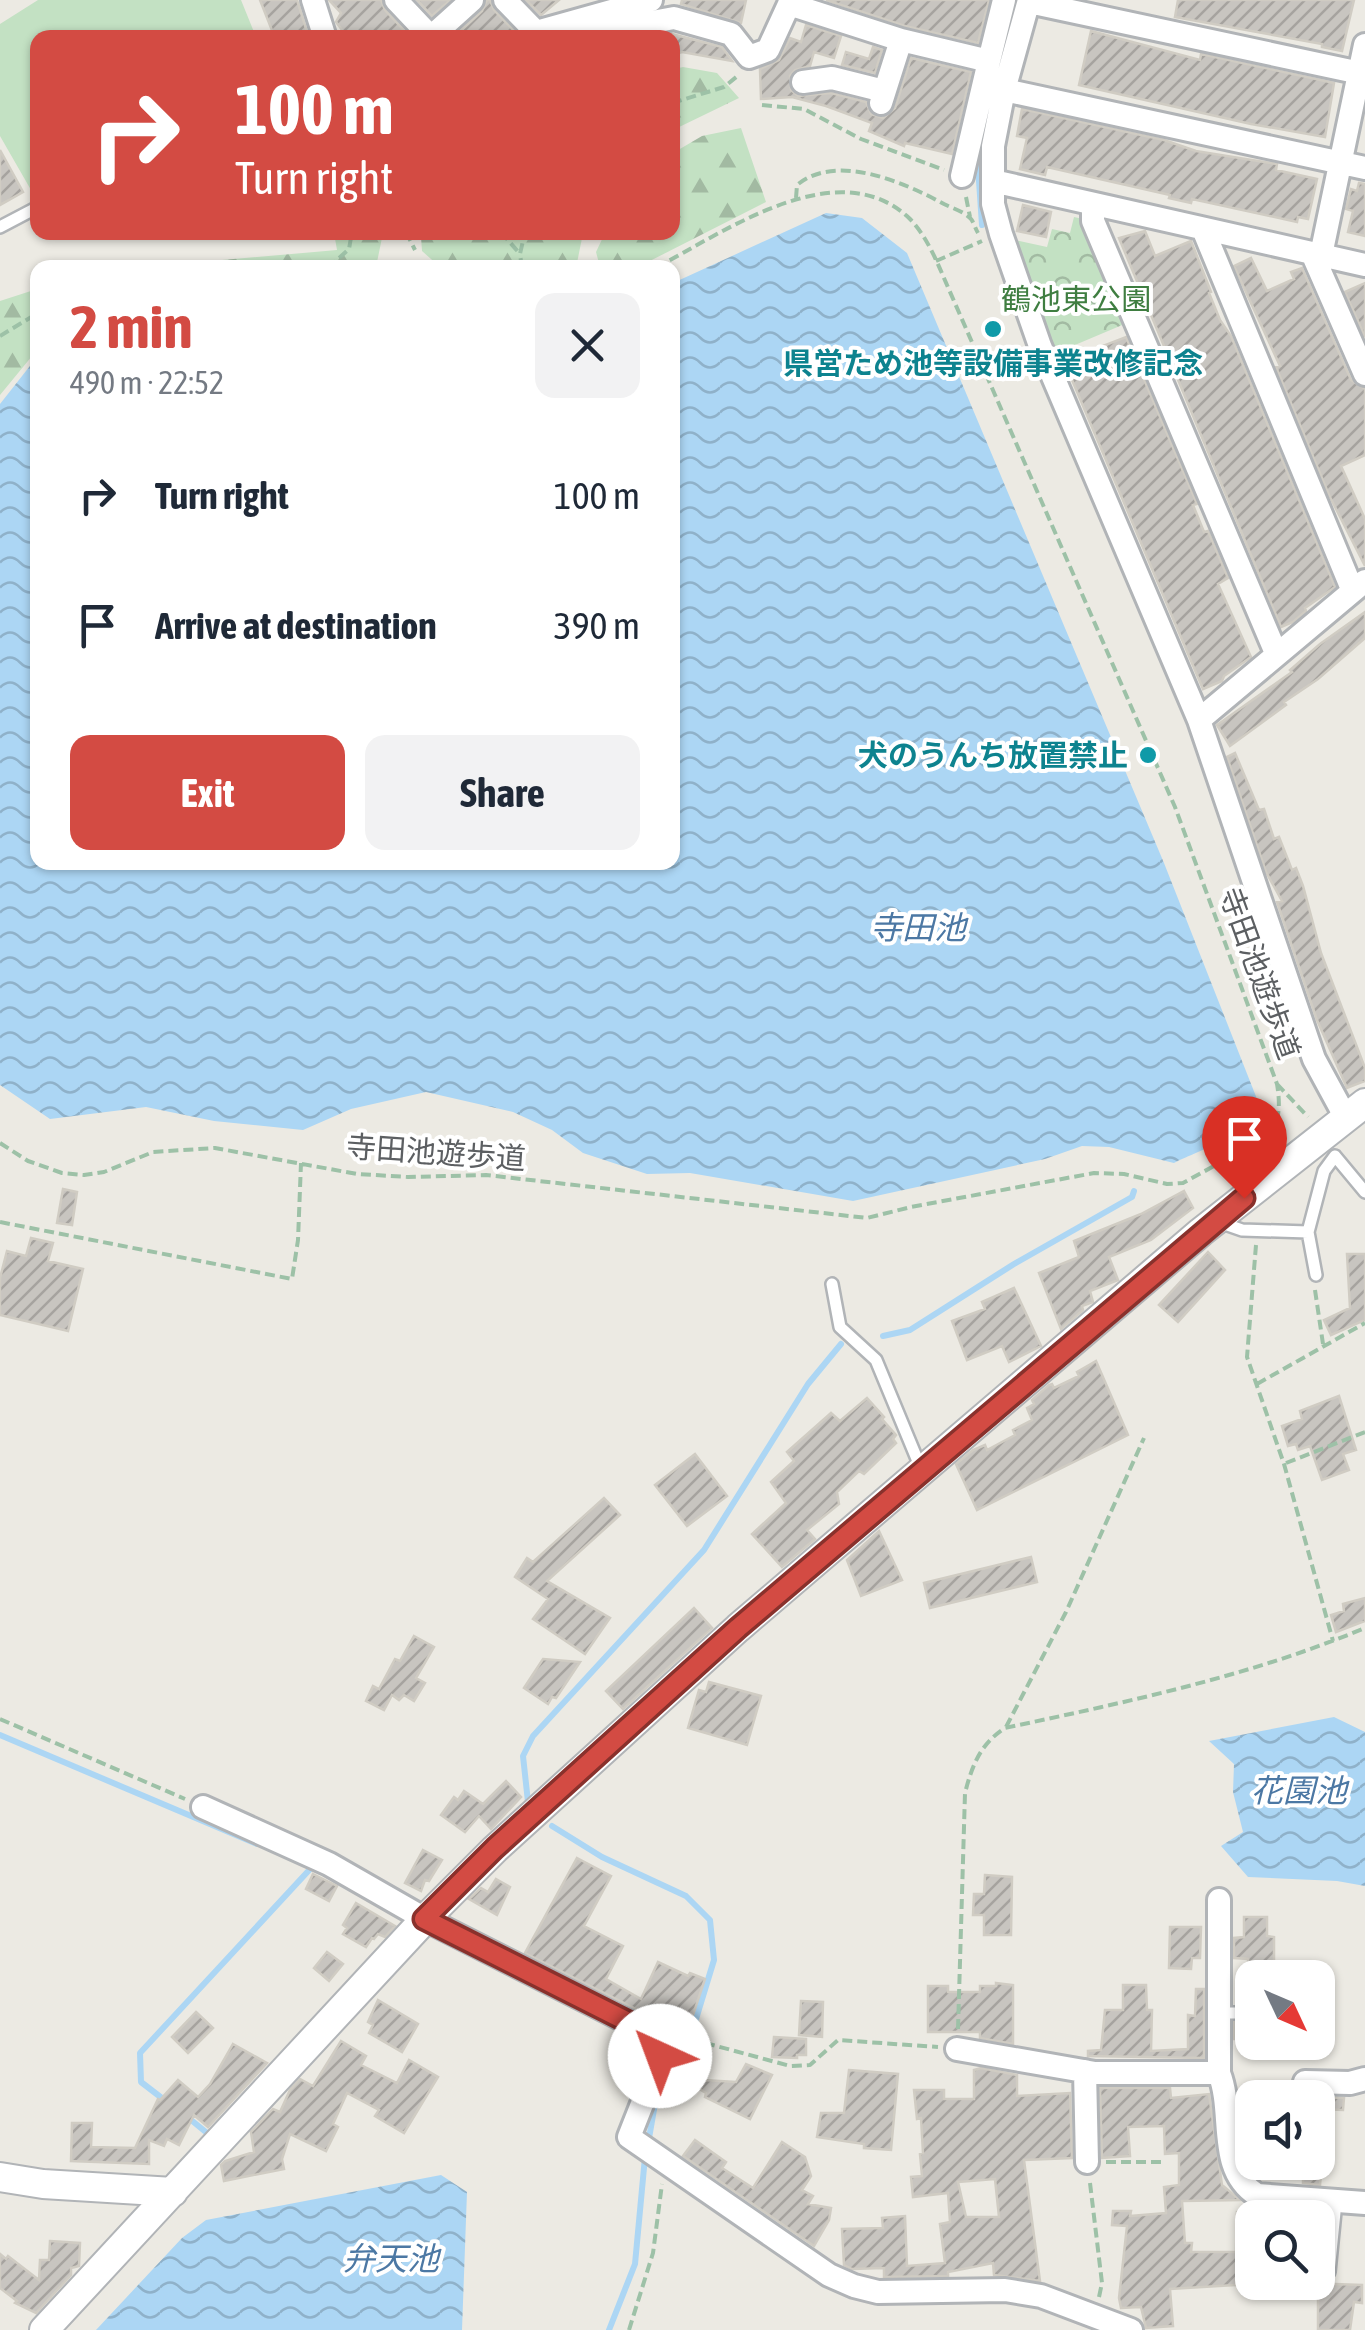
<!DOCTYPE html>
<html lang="en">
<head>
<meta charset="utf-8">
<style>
  :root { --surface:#fff; --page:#f2f2f3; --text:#1f2937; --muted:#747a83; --accent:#d34b43 }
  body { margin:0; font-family:"Asap Condensed","Noto Sans JP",sans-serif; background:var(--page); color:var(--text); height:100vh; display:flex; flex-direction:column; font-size:38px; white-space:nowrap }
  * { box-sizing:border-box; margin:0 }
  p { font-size:32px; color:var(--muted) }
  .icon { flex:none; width:55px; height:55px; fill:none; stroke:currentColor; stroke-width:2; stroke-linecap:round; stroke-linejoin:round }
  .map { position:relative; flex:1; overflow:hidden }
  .panel { position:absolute; left:30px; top:260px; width:650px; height:610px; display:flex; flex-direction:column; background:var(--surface); border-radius:20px; box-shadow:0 2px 8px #0004 }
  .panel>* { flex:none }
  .top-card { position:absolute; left:30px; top:30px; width:650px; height:210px; border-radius:20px; box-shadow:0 2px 8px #0004; background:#d34b43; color:#fff; overflow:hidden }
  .needle { width:65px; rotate:134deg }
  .fabs { position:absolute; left:1235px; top:1960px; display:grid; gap:20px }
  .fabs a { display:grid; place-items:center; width:100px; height:100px; border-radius:20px; background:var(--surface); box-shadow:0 2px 8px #0004; font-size:50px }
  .pin { position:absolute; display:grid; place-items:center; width:85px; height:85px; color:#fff; margin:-102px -42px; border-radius:50% 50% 50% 0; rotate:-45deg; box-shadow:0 0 10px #0007 }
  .pin .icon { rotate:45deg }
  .me { position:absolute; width:110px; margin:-55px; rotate:317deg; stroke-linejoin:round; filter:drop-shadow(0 0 8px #0008) }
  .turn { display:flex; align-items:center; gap:35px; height:210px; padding:0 40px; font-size:45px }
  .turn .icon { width:130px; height:130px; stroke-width:2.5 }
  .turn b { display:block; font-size:70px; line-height:85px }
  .round { display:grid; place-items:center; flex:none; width:105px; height:105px; border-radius:20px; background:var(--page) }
  .headline { display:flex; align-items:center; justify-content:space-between; height:170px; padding:0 40px }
  h1 { font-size:60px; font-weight:700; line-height:75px; color:var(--accent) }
  .cta { display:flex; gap:20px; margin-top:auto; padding:20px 40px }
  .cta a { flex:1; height:115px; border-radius:20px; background:var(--accent); color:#fff; font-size:40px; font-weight:700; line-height:115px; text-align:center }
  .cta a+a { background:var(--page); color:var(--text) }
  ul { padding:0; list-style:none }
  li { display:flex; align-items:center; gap:30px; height:130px; padding:0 40px }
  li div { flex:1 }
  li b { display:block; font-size:38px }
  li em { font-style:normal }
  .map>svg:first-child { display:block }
  .forest { fill:url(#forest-firs) }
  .park { fill:url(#park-crowns) }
  .pitch { fill:#c3e1c3 }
  .water { fill:url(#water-waves) }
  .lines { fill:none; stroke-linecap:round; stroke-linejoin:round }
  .stream { stroke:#acd6f4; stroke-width:6 }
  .building { fill:url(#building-hatch); stroke:#d0ccc3; stroke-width:2.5; fill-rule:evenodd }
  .service-casing { stroke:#b1b4b7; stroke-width:16 }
  .minor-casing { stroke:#b1b4b7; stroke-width:28 }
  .tertiary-casing { stroke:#b1b4b7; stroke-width:32 }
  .path { stroke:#9dc1a7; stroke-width:4; stroke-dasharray:10 5; stroke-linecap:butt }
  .service { stroke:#fff; stroke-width:11 }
  .minor { stroke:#fff; stroke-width:22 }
  .tertiary { stroke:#fff; stroke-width:28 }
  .route-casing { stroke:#89312c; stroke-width:25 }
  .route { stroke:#d34b43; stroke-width:18 }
  .culture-dot { fill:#0f9aa8; stroke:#fff; stroke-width:4 }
  .labels { text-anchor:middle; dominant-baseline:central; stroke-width:8; stroke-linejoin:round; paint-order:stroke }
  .park-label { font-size:30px; fill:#3f7e41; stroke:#fff }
  .culture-label { font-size:30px; font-weight:bold; fill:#0d838f; stroke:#fff }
  .street-label { font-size:30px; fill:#5c5f62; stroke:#fff }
  .water-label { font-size:32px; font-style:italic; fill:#4c78a4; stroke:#fff }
</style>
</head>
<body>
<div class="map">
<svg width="1365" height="2330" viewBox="0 0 1365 2330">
  <defs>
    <pattern id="forest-firs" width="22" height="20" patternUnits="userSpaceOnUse" patternTransform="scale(2.5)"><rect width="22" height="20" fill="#c3e1c3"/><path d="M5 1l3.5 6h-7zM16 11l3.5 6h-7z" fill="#a2baa2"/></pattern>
    <pattern id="park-crowns" width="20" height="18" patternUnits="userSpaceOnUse" patternTransform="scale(2.5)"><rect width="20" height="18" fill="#c3e1c3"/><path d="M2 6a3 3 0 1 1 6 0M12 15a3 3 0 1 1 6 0" fill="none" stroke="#a2baa2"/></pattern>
    <pattern id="water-waves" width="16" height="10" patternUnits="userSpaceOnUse" patternTransform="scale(2.5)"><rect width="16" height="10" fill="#acd6f4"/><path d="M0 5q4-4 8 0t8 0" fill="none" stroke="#8fb1c9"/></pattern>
    <pattern id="building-hatch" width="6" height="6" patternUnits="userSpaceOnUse" patternTransform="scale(2.5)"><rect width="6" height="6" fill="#c8c5c0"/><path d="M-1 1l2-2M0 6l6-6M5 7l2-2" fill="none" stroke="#a6a39f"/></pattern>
  </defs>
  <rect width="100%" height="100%" fill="#eceae3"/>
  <path class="forest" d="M683 67 717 73 739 98 673 130V70Z
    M741 128 766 202 638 267H600L596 252 605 233 672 232 673 153 702 136Z
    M334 233H383L376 267H143L337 250Z
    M433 233V232L583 233 576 268 440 267 422 251 421 237Z
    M37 289V350L0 395V301Z"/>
  <path class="park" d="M1074 217 1083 219 1127 323 1056 353 1015 240 1047 247 1052 229 1070 233Z"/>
  <path class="pitch" d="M38 0H241L256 37 38 38V186L31 190 0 136V24Z"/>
  <path class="water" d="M826 213 862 218 907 253 1164 863 1257 1099C1256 1134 1201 1149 1174 1163L1109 1147 1082 1146 1045 1159 853 1201 690 1173 647 1174 583 1153 552 1130 513 1112 426 1092 351 1109 303 1130 214 1121 146 1107 50 1119 0 1085V404L37 357 38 862H672L673 283Z
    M1334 1717 1365 1732V1886L1337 1881 1248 1877 1221 1846 1243 1832 1233 1792 1234 1764 1209 1741Z
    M441 2175 467 2192 462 2330H96L182 2238 206 2220Z"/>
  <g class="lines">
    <path class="stream" d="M977 151 982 225
      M883 1336 910 1330 1014 1264 1132 1197 1134 1191
      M0 1735 257 1844
      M528 1802 523 1756 533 1736 704 1550 808 1384 841 1344
      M552 1826 602 1857 686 1896 710 1920 714 1960 692 2032 656 2098 648 2144
      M167 2102 141 2082 140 2053 312 1867 310 1866
      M185 2115 207 2133
      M609 2330 635 2264 645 2157"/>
  </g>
  <path class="building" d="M260 0H297L309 38H275Z
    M329 0H381L385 10 411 38H348L336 22 341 13Z
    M417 0H450L432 16Z
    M487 0H490L494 10 520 37 453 38 482 11Z
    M526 0H559L541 15Z
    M682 0H746L741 23 681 4Z
    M826 0H989L978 43 905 26Z
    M1178 0H1354L1342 51 1322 47V44L1175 17Z
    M806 25 841 36 834 58 814 52 810 66 795 70 790 76 791 90 798 96 831 93 866 102 871 114 883 118 895 108 911 58 971 72 952 154 905 143 904 146 869 131 872 123 826 106 792 97 761 99 760 69 779 60 790 38 801 42Z
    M1091 31 1200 60 1201 54 1334 83 1325 137 1251 124 1079 85Z
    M672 34 722 47 732 61 682 52 672 55Z
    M873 47 882 50 875 73 842 65 846 52 869 59Z
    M1022 109 1164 140 1196 151 1277 164 1276 170 1317 179 1308 219 1298 217 1297 222 1192 199 1191 203 1169 198 1170 195 1047 167 1045 175 1020 169 1027 138 1017 136Z
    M0 150 23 192 0 205Z
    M1359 183 1365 184V236L1348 232 1353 211 1346 209 1351 189 1357 191Z
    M1023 205 1051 212 1046 237 1017 231Z
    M1145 231 1155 256 1191 241 1211 292 1209 293 1220 320 1231 336 1335 587 1305 608 1306 611 1293 622 1281 627 1119 238Z
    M1251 258 1267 291 1294 279 1291 272 1302 268 1351 380 1365 389V455L1341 466 1365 519V566L1329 495 1276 367 1280 366 1234 266Z
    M1365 283V337L1345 292Z
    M1126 337 1197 504 1193 505 1204 532 1208 531 1228 578 1218 584 1251 657 1224 676 1222 681 1203 689 1064 361Z
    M1365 612V638L1318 679 1284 702 1286 705 1230 746 1217 725 1292 672 1290 670 1320 644Z
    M1235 753 1259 810 1264 809 1274 839 1279 837 1292 870 1296 868 1303 886 1321 953 1365 1068V1081L1347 1088 1317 1020 1277 902 1282 901 1266 872 1227 757Z
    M63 1189 77 1192 72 1225 57 1223Z
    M1184 1191 1193 1208 1151 1240 1109 1257 1118 1280 1090 1291 1093 1302 1082 1306 1083 1310 1061 1329 1039 1273 1079 1257 1074 1241 1141 1214Z
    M31 1238 53 1243 48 1261 83 1269 68 1331 0 1315V1278L7 1251 26 1256Z
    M1208 1252 1225 1270 1178 1322 1159 1305Z
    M1347 1254H1365V1320L1331 1335 1324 1320 1350 1308Z
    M1014 1288 1041 1346 1009 1362 1002 1346 967 1360 952 1321 985 1309 982 1302Z
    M1096 1361 1128 1435 977 1510 956 1464 973 1450 985 1445 987 1450 1015 1435 1013 1430 1032 1420 1027 1408 1034 1404 1032 1400 1049 1385 1052 1384 1054 1388 1079 1376 1077 1372Z
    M1339 1396 1356 1450 1343 1454 1349 1470 1322 1480 1310 1446 1298 1450 1296 1444 1288 1446 1282 1426 1302 1419 1300 1411Z
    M867 1398 884 1417 882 1419 896 1435 893 1439 896 1443 864 1474 859 1471 837 1492 839 1504 807 1530 815 1539 782 1567 752 1534 786 1503 771 1482 794 1461 787 1452 831 1413 840 1421Z
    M695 1454 727 1496 687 1526 655 1485Z
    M604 1498 620 1515 547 1581 610 1618 585 1654 533 1619 548 1599 515 1577 527 1558 533 1562Z
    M879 1531 902 1580 861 1596 847 1560Z
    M1031 1557 1037 1582 930 1608 924 1583Z
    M1365 1598V1621L1336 1632 1331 1615 1344 1611 1343 1604Z
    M694 1608 712 1628 623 1709 606 1691Z
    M414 1636 434 1647 416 1678 425 1683 414 1701 404 1695 399 1700 392 1695 384 1710 366 1701 373 1686 379 1689 395 1659 400 1661Z
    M543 1659 580 1662 556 1698 552 1697 548 1704 524 1688Z
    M709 1682 761 1696 747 1745 688 1728 699 1690 706 1692Z
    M506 1781 521 1797 491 1829 479 1816 465 1832 441 1815 454 1797 458 1800 464 1791 483 1804Z
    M423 1850 442 1860 429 1881 425 1880 421 1891 405 1883Z
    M577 1858 611 1876 584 1926 623 1946 606 1979 641 1999 658 1962 688 1976 690 1973 705 1979 688 2030 658 2020 525 1953Z
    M313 1874 337 1886 329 1901 306 1889Z
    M985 1875 1012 1877 1011 1935H984V1915H973L974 1894H984Z
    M496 1879 510 1887 497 1915 469 1899 481 1888 488 1892Z
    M356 1903 395 1926 385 1937 378 1934 374 1939 372 1938 366 1947 343 1934 347 1928 343 1925Z
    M1244 1917H1267V1936L1274 1937V1978H1249L1248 1959 1234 1958V1938L1244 1937Z
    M1170 1927H1201L1200 1958H1192L1191 1969 1169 1968Z
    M327 1952 343 1964 329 1981 314 1968Z
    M996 1983 1013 1985V2044L980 2038V2032H928V1986H948V1992H980V1986H996Z
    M1123 1985H1146L1147 2010H1152L1151 2051 1188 2049V2015L1195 2016 1196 1989H1204V2058L1088 2056V2051L1101 2050 1105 2010H1123Z
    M378 2000 418 2024 402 2052 369 2033 373 2025 368 2022Z
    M801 2001 823 2002 822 2037 799 2035Z
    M196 2012 213 2028 188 2053 172 2037Z
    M1234 2022 1252 2023V2039H1234Z
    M774 2037 806 2039V2055H797V2058L772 2057Z
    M341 2041 366 2056 361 2065 397 2083 409 2060 438 2077 404 2133 375 2116 379 2110 347 2093 333 2124 338 2127 326 2151 290 2134 282 2159 284 2169 224 2181 221 2165 225 2161 254 2152 251 2132 273 2109 280 2112 290 2090 300 2079 313 2086Z
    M233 2044 267 2063 208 2127 194 2115 179 2145 167 2139 164 2146 149 2140V2164L71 2161 72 2123H92L91 2147 135 2148 158 2099 160 2100 178 2080 198 2097 210 2084Z
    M695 2055 710 2063 704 2080 736 2082 746 2064 772 2075 750 2119 705 2097 706 2093 680 2078H685Z
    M981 2068 1017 2075V2096L1070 2093 1072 2158 1024 2160 1040 2281 994 2275 993 2263 948 2272V2276L884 2277V2268L852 2269 844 2265 842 2229 883 2228 882 2218 905 2216 907 2266 945 2263 940 2224 950 2222 948 2193 913 2197 911 2177 922 2176 920 2154 923 2153 921 2118 917 2119 914 2090H944V2099H974V2070ZM995 2179 999 2217H966L958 2182Z
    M849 2070 898 2074 891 2150 864 2148V2144L817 2137 821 2113H844Z
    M1100 2088H1170L1171 2098 1209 2094 1222 2185 1240 2200 1182 2201 1185 2243H1192L1191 2252H1236L1237 2212 1252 2213V2284L1170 2289 1173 2326 1146 2328 1141 2307 1121 2308 1119 2298 1127 2226 1112 2225 1113 2211H1131L1130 2216 1166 2213 1164 2187 1179 2185V2153L1165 2154 1164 2126 1128 2127 1130 2156 1102 2158Z
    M1250 2091 1249 2143H1244L1239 2092Z
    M1318 2097 1344 2098 1343 2110 1318 2109Z
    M695 2140 726 2162 722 2168 753 2188 782 2142 805 2157 811 2176 802 2190 813 2196 808 2204 831 2208 829 2220 814 2246 683 2156Z
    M1296 2162H1322L1320 2185 1303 2183V2178L1295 2177Z
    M50 2241 80 2243 79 2266 71 2268V2275L36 2313 15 2303 17 2301 0 2288V2254L6 2259 8 2256 39 2280 40 2260H49Z
    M1278 2282 1362 2285V2303L1354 2302 1350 2330H1318V2297L1278 2293Z"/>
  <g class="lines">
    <g class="service-casing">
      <path id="service" d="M0 227 38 207
        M1219 1222 1242 1230 1308 1232
        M1316 1275 1308 1232 1324 1171 1335 1156 1365 1192
        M832 1284 840 1327 876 1360 922 1471
        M1219 2013H1252
        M1318 2014H1327
        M1329 2272 1336 2202"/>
    </g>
    <g class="minor-casing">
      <path id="minor" d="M313 0 325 38
        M396 0 431 37 472 0
        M505 0 536 32 651 0
        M1029 0 1004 90 993 146V204L1001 234 1040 346 1199 720 1314 1059 1346 1118
        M1029 2 1365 74
        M789 4 901 40 989 61 1004 0
        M593 33 674 18 731 34 749 57 768 50 791 0
        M803 82 832 78 884 91
        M1004 90 1365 168
        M881 103 901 40
        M962 176 989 61
        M993 181 1365 265
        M1093 205V221L1276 653
        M1203 229 1352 589
        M1312 253 1365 374
        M1321 255 1365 45
        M1199 720 1365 581
        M203 1807 329 1864 425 1919 654 2035 661 2056 629 2137 829 2275 854 2286 878 2292 1005 2290 1041 2296 1131 2330
        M957 2049 1095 2073H1219C1235 2114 1216 2169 1257 2195L1365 2203
        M1085 2071 1087 2162
        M1219 2073V1900
        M1305 2082 1350 2083 1365 2079"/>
    </g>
    <g class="tertiary-casing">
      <path id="tertiary" d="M0 2177 43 2184 173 2192
        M44 2330 425 1919 495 1849 738 1628 1201 1232 1365 1103"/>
    </g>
    <path class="path" d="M672 103 724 87 740 74
      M762 105 804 109 861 139 944 170
      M966 197 970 217
      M796 198 797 185C837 152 905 183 944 204 952 208 965 212 971 219 974 223 975 228 978 233
      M406 232 415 250
      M501 232 520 254
      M936 261 982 241
      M328 268 349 249 352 232
      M522 268 520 254 525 232
      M0 336 38 313
      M1277 1084 1308 1117
      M0 1143 28 1161 62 1173 84 1175 104 1172 153 1152 215 1148 357 1174 408 1177 486 1175 867 1218 911 1207 1094 1173 1124 1174 1167 1184 1183 1183 1267 1137C1281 1123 1280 1102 1277 1084L1175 807 947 285C937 262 927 236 909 218 837 151 725 232 655 268
      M0 1222 292 1279 298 1240 301 1163
      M1256 1245 1247 1357 1284 1464 1333 1641
      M1315 1290 1323 1344
      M1257 1384 1365 1323
      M1286 1463 1365 1432
      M0 1719 185 1799
      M1006 1727 1066 1612 1144 1438
      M958 2029 965 1793C972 1766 980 1744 1005 1728 1127 1702 1250 1676 1365 1628
      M676 2035 790 2066 810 2065 838 2040 938 2047
      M1106 2162H1161
      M1090 2183 1102 2283 1099 2297
      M629 2330 653 2253 662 2184"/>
    <use href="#service" class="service"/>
    <use href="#minor" class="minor"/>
    <use href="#tertiary" class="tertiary"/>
  </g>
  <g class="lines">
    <g class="route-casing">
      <path id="route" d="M660 2056 654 2035 424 1919 495 1848 738 1628 1244 1198"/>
    </g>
    <use href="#route" class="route"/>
  </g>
  <g class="culture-dot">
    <circle cx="993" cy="329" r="10"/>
    <circle cx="1148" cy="755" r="10"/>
  </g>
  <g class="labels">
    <g class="park-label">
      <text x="1076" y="299">鶴池東公園</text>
    </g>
    <g class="culture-label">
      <text x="993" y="363">県営ため池等設備事業改修記念</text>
      <text x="1128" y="755" text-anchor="end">犬のうんち放置禁止</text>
    </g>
    <g class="street-label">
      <text transform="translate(1260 973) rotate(70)">寺田池遊歩道</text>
      <text transform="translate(436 1152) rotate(4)">寺田池遊歩道</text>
    </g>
    <g class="water-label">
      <text x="918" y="927">寺田池</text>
      <text x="1299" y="1790">花園池</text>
      <text x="391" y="2258">弁天池</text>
    </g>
  </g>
</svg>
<div class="fabs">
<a><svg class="needle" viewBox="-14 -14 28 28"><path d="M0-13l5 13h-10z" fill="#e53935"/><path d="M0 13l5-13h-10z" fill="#747a83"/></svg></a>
<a><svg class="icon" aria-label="sound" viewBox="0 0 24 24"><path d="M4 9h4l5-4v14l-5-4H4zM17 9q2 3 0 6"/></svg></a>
<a><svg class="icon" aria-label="search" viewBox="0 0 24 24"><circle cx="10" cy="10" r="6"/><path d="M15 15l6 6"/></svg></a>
</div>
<div class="pin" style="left:1244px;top:1198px;background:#d93025"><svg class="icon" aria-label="arrive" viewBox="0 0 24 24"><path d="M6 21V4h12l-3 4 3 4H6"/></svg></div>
<svg class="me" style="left:660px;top:2056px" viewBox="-20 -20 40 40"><circle r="19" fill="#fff"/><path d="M0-13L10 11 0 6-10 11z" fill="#d34b43"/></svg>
<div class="top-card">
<div class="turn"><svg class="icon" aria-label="right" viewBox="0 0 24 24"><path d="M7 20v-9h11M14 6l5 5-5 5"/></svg><div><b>100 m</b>Turn right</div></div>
</div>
<section class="panel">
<div class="headline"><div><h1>2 min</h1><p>490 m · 22:52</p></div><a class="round"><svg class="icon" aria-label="close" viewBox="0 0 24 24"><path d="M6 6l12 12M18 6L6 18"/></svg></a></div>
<ul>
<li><svg class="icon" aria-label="right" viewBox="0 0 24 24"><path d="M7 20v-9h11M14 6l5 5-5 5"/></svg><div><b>Turn right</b></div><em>100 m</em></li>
<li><svg class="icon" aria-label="arrive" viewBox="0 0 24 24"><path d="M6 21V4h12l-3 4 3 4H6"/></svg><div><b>Arrive at destination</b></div><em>390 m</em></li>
</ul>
<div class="cta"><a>Exit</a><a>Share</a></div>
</section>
</div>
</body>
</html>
